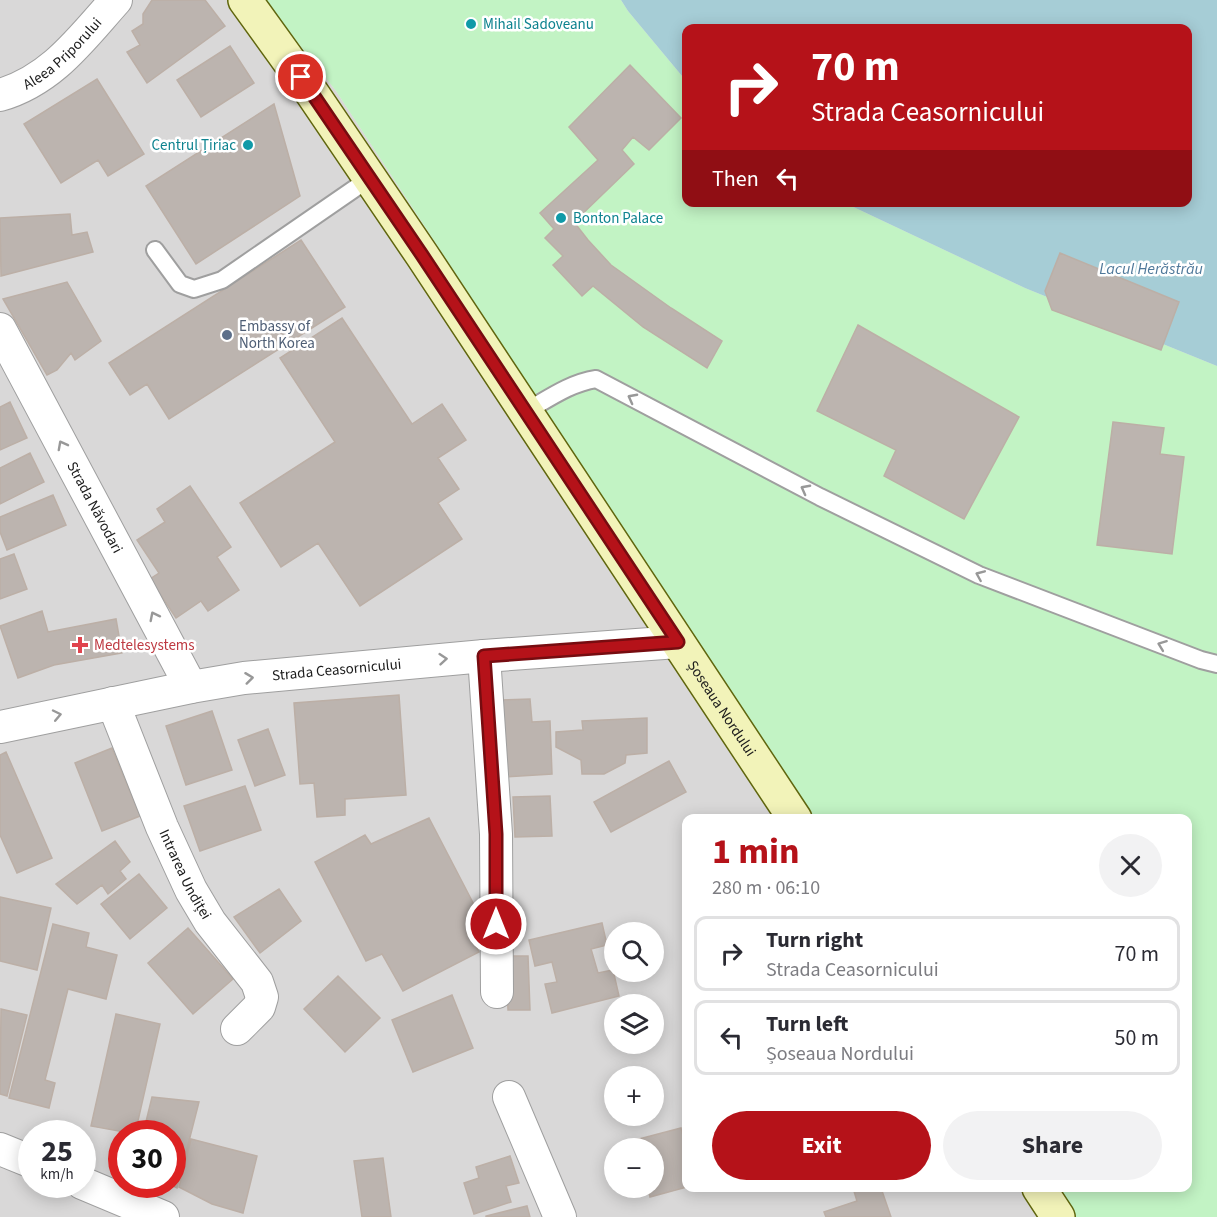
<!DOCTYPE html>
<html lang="en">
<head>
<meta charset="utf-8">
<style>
  :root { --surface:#fff; --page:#f2f2f3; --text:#2b2b33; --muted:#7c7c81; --line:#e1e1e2; --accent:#b51219 }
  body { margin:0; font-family:"Source Sans 3",sans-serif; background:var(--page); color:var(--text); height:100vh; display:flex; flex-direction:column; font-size:22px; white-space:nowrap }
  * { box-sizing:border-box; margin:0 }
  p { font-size:20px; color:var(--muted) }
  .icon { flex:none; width:33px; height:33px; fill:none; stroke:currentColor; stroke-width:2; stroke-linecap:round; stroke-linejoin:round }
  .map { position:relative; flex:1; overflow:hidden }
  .sheet { position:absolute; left:682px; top:814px; width:510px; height:378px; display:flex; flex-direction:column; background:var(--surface); border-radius:12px; box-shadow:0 3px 15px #0003 }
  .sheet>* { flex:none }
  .top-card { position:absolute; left:682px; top:24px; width:510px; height:183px; border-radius:12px; box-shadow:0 3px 15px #0003; background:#b51219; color:#fff; overflow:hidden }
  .fabs { position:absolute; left:604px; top:922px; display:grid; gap:12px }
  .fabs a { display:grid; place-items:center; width:60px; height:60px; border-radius:50%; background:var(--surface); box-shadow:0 3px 15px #0003; font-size:30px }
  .speed { position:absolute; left:18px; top:1120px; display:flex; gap:12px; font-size:30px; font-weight:700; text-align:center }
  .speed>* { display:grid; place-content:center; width:78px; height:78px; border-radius:50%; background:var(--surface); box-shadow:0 3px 15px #0003; line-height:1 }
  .speed small { font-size:15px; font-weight:400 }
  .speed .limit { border:9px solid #d22; background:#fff; color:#111 }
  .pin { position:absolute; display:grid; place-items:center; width:51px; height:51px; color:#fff; margin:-26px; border:3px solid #fff; border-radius:50%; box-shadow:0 2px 6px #0007 }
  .me { position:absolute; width:66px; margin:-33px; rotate:0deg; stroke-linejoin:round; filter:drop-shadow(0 0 4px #0008) }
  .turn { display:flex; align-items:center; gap:21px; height:126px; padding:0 30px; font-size:27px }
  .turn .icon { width:78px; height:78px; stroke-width:2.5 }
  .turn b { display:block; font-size:42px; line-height:51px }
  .then { display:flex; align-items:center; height:57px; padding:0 30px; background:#0003; gap:12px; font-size:22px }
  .round { display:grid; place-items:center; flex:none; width:63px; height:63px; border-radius:32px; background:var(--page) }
  .overview { display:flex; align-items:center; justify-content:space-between; height:102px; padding:0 30px }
  h1 { font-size:36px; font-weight:700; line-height:45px; color:var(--accent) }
  .button { display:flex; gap:12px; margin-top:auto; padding:12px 30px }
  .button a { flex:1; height:69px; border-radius:36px; background:var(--accent); color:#fff; font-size:24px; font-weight:700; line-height:69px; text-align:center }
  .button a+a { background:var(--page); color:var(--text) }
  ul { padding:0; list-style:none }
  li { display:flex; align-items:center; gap:18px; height:75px; margin:0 12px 9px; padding:0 18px; border:3px solid var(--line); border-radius:12px }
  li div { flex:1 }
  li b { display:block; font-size:22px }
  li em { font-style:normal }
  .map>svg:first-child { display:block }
  .residential { fill:#d9d8d8; fill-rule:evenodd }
  .park { fill:#c2f3c4 }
  .water { fill:#a6cdd6 }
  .building { fill:#bcb4af; stroke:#bcafa6; stroke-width:1.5 }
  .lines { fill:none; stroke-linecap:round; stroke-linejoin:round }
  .lane-casing { stroke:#9f9f9f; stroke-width:20 }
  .street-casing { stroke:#9f9f9f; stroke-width:34 }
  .secondary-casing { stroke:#60660e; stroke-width:36 }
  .lane { stroke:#fff; stroke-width:16 }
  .street { stroke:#fff; stroke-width:32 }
  .secondary { stroke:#f2f3b9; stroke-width:33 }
  .oneway { stroke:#989898 }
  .route-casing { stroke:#760c10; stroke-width:15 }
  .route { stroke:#b51219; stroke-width:10 }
  .culture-dot { fill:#0f9aa8; stroke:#fff; stroke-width:2 }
  .service-dot { fill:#5c6f8a; stroke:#fff; stroke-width:2 }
  .health-dot { fill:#e0444e; stroke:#fff; stroke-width:2 }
  .labels { text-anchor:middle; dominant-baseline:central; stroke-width:5; stroke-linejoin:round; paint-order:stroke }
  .culture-label { font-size:15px; fill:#0d838f; stroke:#fff; text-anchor:start }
  .street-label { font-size:15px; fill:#1b1b1b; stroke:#fff }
  .service-label { font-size:15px; fill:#4e5e75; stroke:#fff; text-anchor:start }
  .health-label { font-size:15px; fill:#be3a42; stroke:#fff; text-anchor:start }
  .water-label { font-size:16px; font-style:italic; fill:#4f789a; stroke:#fff }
</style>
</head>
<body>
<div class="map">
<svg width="1217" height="1217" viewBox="0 0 1217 1217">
  <rect width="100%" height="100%" fill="#ece8e2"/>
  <path class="residential" d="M0 0H264L336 91 813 819H687V1188H1057L1076 1217H0ZM615 933H654V972H615ZM615 1005H654V1044H615ZM615 1077H654V1116H615ZM32 1134H82V1185H32ZM122 1134H172V1185H122ZM615 1149H654V1188H615Z"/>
  <path class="park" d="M264 0H621L628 11 687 82V202L845 203 1025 288 1217 366V1217H1076L1057 1188H1188V819H813L336 91Z"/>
  <path class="water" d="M621 0H1217V366L1025 288 845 203 1188 202V28H687V82L628 11Z"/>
  <path class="building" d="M152 0H205L225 26 147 83 127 52 140 45 132 31 143 24V14Z
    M230 46 254 83 201 117 177 80Z
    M630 65 681 118 649 150 633 137 622 150 634 164 574 222 588 240 611 265 671 308 722 341 707 368 643 327 593 286 582 296 553 265 563 256 545 238 554 229 540 213 598 160 569 127Z
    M97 79 144 154 108 176 98 160 61 183 24 124Z
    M274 104 300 196 196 264 146 186Z
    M70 214 72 235 87 232 93 252 1 276 0 218Z
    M301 240 345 307 169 419 147 384 130 395 109 363Z
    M1060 253 1179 302 1161 350 1052 310 1045 291Z
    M67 282 101 341 75 360 71 353 57 370 47 375 3 299Z
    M342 318 412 424 442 404 466 440 438 458 459 489 438 503 462 539 360 606 318 543 281 567 240 503 335 442 280 358Z
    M858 325 1019 417 964 519 884 476 896 450 817 411Z
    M10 402 27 438 0 450V407Z
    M1113 422 1164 428 1160 454 1184 457 1172 554 1097 545Z
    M30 453 44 482 0 504V468Z
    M190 486 231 547 217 557 239 590 208 611 201 601 176 618 150 579 159 573 137 540 165 522 157 509Z
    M53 495 66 525 7 550 0 532V517Z
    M14 554 27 589 0 599V559Z
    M42 611 48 632 116 619 122 653 54 665 18 678 0 626Z
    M399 695 406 795 345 799V815L317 817 314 783 300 784 294 703Z
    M530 699 532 722 550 721 552 774 503 777 499 700Z
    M212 711 232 770 186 785 166 726Z
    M647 718V753L626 755 625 763 604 774H582L581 760 556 747V732L583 730 582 721Z
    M268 729 285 775 255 786 238 740Z
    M112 748 140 816 102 831 75 763Z
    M6 752 52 858 17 873 0 835V755Z
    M669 761 686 792 611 832 594 802Z
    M245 786 261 830 200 851 184 806Z
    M550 796 552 836 515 837 513 797Z
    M429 818 483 922 469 933 479 952 403 991 382 954 366 961 315 862 365 835 371 844Z
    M115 841 130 862 120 871 126 879 108 894 102 885 77 904 56 884Z
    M139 874 167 908 130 939 101 904Z
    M279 889 301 921 260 953 234 917Z
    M0 897 51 908 37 970 0 961Z
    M602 923 607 945 591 949 598 973 613 970 619 996 552 1013 545 984 557 982 552 962 535 966 529 940Z
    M53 924 89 933 86 947 117 955 106 999 68 989 45 1080 55 1083 49 1108 9 1098Z
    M188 928 233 979 193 1014 148 963Z
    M506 956H528L530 1010H508Z
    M338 976 380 1018 345 1052 304 1009Z
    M452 995 473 1048 413 1072 392 1020Z
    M1 1009 27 1015 7 1096 0 1094Z
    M116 1014 160 1024 135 1134 91 1126Z
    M152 1097 199 1102 177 1188 171 1185 172 1134H143Z
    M681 1128 687 1150V1187L650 1197 648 1188H654V1149H637L635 1140Z
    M191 1139 257 1156 243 1213 212 1204 179 1187Z
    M510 1156 519 1183 506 1186 511 1202 474 1214 464 1183 479 1178 476 1167Z
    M383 1158 391 1217H362L354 1161Z
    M853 1188H881L891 1217H826L824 1212 857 1201Z
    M527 1206 530 1217H486V1216Z"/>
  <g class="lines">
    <g class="lane-casing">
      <path id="lane" d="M155 250 180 284 194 289 222 280 370 178
        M525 412C548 399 570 383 596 379L820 497 979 575 1201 660 1217 664"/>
    </g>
    <g class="street-casing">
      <g id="street">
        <path id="s1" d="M0 95C52 80 81 39 116 0"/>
        <path id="s2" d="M0 329 191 687"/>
        <path d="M484 656 496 834 497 992"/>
        <path id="s3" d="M113 703 162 827 191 890 210 922 257 982 262 997 259 1007 237 1029"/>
        <path id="s4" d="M0 727 191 687 244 678 484 656 678 642"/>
        <path d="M509 1097 560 1217"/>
        <path d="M0 1149 32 1162"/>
        <path d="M82 1183 163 1217"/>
      </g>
    </g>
    <g class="secondary-casing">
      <g id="secondary">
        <path id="s5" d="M245 0 312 93 422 255 795 819"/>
        <path d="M1039 1188 1058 1217"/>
      </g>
    </g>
    <use href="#lane" class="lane"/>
    <use href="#street" class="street"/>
    <use href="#secondary" class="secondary"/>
  </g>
  <defs><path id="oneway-chevron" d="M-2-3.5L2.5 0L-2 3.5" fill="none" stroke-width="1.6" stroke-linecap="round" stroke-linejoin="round" transform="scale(1.5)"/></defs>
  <g class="oneway">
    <use href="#oneway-chevron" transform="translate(632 398) rotate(-152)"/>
    <use href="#oneway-chevron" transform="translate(62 445) rotate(-118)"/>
    <use href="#oneway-chevron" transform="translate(805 489) rotate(-152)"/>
    <use href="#oneway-chevron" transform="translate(980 575) rotate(-157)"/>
    <use href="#oneway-chevron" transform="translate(154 616) rotate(-117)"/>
    <use href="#oneway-chevron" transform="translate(1162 645) rotate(-159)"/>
    <use href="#oneway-chevron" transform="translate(443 659) rotate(-5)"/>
    <use href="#oneway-chevron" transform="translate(249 678) rotate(-7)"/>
    <use href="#oneway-chevron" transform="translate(57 715) rotate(-12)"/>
  </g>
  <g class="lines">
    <g class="route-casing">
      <path id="route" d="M301 77 422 255 678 642 484 656 496 834V924"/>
    </g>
    <use href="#route" class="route"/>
  </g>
  <g class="culture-dot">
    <circle cx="471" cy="24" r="6"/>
    <circle cx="248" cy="145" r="6"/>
    <circle cx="561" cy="218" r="6"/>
  </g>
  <circle class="service-dot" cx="227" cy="335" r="6"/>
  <path class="health-dot" d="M77 636h6v6h6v6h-6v6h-6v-6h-6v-6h6z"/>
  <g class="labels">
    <g class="culture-label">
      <text x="483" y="24">Mihail Sadoveanu</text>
      <text x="236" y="145" text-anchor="end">Centrul Țiriac</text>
      <text x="573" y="218">Bonton Palace</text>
    </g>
    <g class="street-label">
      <text stroke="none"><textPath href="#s1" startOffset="76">Aleea Priporului</textPath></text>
      <text stroke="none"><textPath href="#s2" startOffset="202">Strada Năvodari</textPath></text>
      <text stroke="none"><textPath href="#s4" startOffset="342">Strada Ceasornicului</textPath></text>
      <text stroke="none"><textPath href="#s5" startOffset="854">Șoseaua Nordului</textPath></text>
      <text stroke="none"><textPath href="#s3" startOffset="186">Intrarea Undiței</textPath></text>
    </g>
    <g class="service-label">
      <text x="239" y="326">Embassy of<tspan x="239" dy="17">North Korea</tspan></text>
    </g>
    <g class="health-label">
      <text x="94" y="645">Medtelesystems</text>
    </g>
    <g class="water-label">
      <text x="1151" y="269">Lacul Herăstrău</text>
    </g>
  </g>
</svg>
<div class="fabs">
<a><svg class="icon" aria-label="search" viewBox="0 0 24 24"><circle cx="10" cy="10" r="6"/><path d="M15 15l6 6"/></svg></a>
<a><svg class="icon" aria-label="layers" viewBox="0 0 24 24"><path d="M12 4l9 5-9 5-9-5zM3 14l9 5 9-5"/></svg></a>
<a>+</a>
<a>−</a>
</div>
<div class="speed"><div>25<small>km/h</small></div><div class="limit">30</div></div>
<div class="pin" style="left:301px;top:77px;background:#d93025"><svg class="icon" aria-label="arrive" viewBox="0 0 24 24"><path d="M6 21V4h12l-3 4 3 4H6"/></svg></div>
<svg class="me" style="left:496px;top:924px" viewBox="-20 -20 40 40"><circle r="17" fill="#b51219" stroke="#fff" stroke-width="3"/><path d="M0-11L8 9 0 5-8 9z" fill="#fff"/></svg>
<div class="top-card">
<div class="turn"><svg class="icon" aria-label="right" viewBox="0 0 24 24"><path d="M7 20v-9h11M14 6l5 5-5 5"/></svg><div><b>70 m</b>Strada Ceasornicului</div></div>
<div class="then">Then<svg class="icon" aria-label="left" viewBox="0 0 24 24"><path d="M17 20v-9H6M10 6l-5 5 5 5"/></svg></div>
</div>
<section class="sheet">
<div class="overview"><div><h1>1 min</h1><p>280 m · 06:10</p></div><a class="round"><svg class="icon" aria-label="close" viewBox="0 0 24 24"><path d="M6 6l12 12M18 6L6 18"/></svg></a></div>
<ul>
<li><svg class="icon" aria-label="right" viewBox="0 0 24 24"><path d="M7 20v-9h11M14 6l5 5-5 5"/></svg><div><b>Turn right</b><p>Strada Ceasornicului</p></div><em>70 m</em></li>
<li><svg class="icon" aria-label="left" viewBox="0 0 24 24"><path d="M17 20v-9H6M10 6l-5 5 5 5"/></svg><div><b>Turn left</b><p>Șoseaua Nordului</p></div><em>50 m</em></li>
</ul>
<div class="button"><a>Exit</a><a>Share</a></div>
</section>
</div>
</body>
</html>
